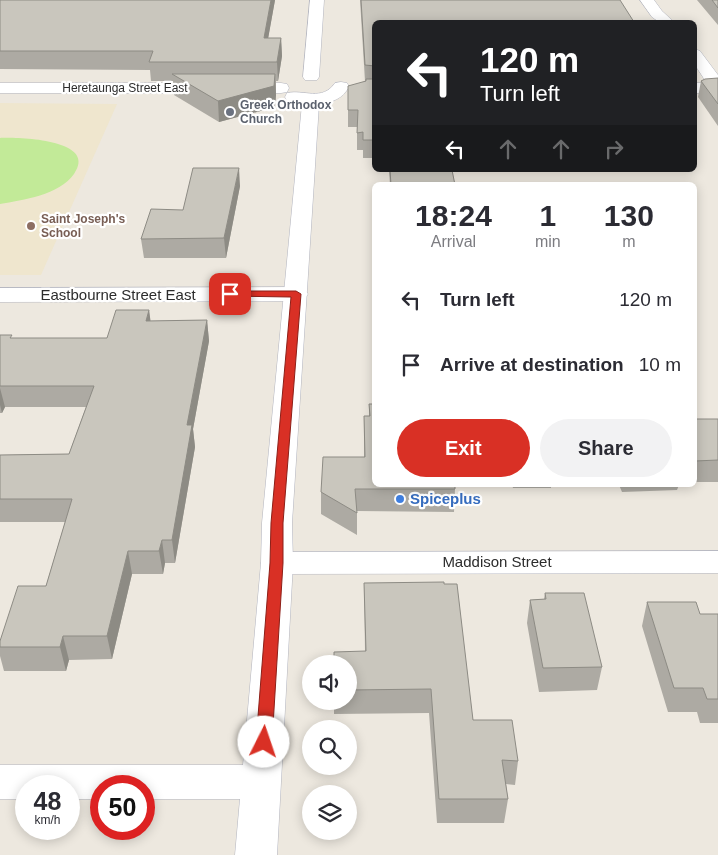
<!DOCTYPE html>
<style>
:root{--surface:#fff;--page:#f2f2f3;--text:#2b2b33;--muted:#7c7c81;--accent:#d93025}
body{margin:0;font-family:Arial,sans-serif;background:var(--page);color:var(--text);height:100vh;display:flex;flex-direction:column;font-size:19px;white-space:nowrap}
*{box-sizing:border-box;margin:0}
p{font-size:16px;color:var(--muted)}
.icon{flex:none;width:28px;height:28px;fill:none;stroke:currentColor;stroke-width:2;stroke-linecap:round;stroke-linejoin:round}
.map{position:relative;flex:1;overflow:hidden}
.details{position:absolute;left:372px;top:182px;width:325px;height:305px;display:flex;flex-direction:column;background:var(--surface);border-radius:8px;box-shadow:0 2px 12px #0003}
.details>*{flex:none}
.banner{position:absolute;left:372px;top:20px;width:325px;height:152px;border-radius:8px;box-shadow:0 2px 12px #0003;background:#202124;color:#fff;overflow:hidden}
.buttons{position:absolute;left:302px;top:655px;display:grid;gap:10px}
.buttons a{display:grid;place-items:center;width:55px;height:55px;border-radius:50%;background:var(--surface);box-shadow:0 2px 12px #0003;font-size:25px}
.speed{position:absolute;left:15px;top:775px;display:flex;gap:10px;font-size:25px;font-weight:700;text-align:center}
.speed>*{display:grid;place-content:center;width:65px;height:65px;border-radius:50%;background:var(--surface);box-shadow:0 2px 12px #0003;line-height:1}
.speed small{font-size:12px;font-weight:400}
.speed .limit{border:8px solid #d22;background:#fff;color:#111}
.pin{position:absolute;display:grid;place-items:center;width:42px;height:42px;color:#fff;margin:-21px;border-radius:10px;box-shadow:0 2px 8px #0006}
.me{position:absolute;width:55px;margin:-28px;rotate:4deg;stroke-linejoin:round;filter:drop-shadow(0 0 4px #0008)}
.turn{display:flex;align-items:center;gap:18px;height:105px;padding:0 25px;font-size:22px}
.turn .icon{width:65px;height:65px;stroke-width:2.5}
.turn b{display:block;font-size:35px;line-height:42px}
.lanes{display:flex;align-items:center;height:48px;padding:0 25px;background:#0003;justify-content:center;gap:25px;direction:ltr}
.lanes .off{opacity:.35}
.eta{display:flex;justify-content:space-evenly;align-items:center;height:85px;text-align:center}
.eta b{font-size:30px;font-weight:800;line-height:35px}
.button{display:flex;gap:10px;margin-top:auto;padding:10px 25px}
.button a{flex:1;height:58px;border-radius:30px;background:var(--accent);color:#fff;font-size:20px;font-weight:800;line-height:58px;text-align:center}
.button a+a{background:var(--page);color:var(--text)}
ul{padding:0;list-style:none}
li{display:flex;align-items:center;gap:15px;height:65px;padding:0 25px}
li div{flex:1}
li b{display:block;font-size:19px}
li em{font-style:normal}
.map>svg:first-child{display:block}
</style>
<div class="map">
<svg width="718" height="855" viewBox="0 0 718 855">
<rect width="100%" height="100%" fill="#ede8df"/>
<path fill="#efe6ce" d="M0,103L117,104L41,275H0Z"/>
<path fill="#c2ea98" d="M0,138C17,137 99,139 74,174C59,195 23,200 0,204Z"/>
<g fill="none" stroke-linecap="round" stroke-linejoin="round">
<defs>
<path id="street" d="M640,0H654L662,11L674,22H659L652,17Z
M695,49L700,51L718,75V92L712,91L695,65Z
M296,287L304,289L308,294L304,299L296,301L0,302V288Z
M718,551V573L277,574L266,571L261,563L266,555L277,552Z
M0,765H261L275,770L280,782L275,794L261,799H144V786H101V799H69V786H26V799H0Z"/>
<path id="secondary" d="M310,0H324L319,77L317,80H305L303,77Z
M341,82L347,83L349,87C342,99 333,102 319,104L292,523L293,563L277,855H235L261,563L262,523L302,104L287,101L285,97L287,93C304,89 322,102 335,83Z
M0,83H281L287,84L289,88L287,92L281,93H0Z
M695,83H718V93H695Z"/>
</defs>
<use href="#street" stroke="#b2b4bf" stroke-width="1"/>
<use href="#secondary" stroke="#b2b4bf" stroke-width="1"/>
<use href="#street" fill="#fff" fill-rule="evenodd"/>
<use href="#secondary" fill="#fff" fill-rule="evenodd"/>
</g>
<path fill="#adaaa3" d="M0,0H275L268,38H281L282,56L278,81H276V95L275,107L219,122L174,95L173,81H151L150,70L0,69Z
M360,0H620L375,22V158H363V150H357V127H348V110L365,81Z
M697,0H718V25Z
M718,78V126L698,97L701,81Z
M389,170H452L455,185H390Z
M240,186L226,258H144L141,239L183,210Z
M149,310L150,321L207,320L209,341L193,429L195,447L175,563H165L163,574H132L112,659L69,660L66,671H4L0,656V641L46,586L65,522H0V455L69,454L86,407H5L2,413H0V335L12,338H107Z
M369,404L455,489L454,512L357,511V535L321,514V492L364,457V416H369Z
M695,419H718V482H695Z
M512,485H551V488H513Z
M619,485H679L677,490L622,492Z
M364,583L473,720L518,761L515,785L506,784L508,799L504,823H437L429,713L334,714V701H349V664L365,651Z
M545,593L602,667L597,690L539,692L527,623L530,600L544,599Z
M647,602L700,614H718V723H700L697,712H668L642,626Z"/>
<path fill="#8d8b84" d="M271,0H275L265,56L264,38Z
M281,38L282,56L278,81L277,62Z
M275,74L276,95L275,107L219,122L218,101Z
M239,168L240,186L226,258L224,238Z
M149,310L152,331L146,321Z
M207,320L209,341L193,429L195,447L175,563L172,540L187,425Z
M0,388L5,407L2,413L0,405Z
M162,540L165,563L163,574L159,551Z
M128,551L132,574L112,659L107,636Z
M63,636L69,660L66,671L60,647Z"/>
<path fill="#c9c6bd" stroke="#8d8b84" d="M0,0H271L264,38H281L277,62H149L153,51H0Z
M361,0H620L634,22H375V66L365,65Z
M712,0H718V8Z
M172,74H275L274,86L218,101Z
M718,78V104L701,81L705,79Z
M366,79H375V140H363V132L357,133L358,110H348V86L366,81Z
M193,168H239L224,238L141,239L151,209L183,210Z
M390,170H452L455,185H391Z
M116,310H149L146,321L207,320L187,425H192L172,540H162L159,551H128L107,636H63L60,647H0V641L18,586H46L72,499H0V455L69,454L94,386H0V335H12L10,338H107Z
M369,404H375V485H455V489H355L357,513L321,492L323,457H365L364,416H370Z
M695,419H718V460L695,461Z
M444,582V584H457L473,720H512L518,761L502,760L508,799H439L431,689L349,690V664H334V652L366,651L364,583Z
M545,593H584L602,667L543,668L530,600L546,599Z
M647,602H696L700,614H718V699H707L703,688H674Z"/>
<path fill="#d93025" stroke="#8d1f18" d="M230,291H296L301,294L283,523V563L272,742L269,747L264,749L258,747L256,742L270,563L271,523L291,297L226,296V292Z"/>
<circle fill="#6b7280" stroke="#fff" stroke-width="2" cx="230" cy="112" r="5"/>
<circle fill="#8d6e63" stroke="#fff" stroke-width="2" cx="31" cy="226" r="5"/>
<circle fill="#3f7fe0" stroke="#fff" stroke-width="2" cx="400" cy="499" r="5"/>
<g text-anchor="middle" stroke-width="4.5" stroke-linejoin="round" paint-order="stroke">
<g font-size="12" fill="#2c2c2c" stroke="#fff">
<text x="125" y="92">Heretaunga Street East</text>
</g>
<g font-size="12" font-weight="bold" fill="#5b616d" stroke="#fff" text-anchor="start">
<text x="240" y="109">Greek Orthodox<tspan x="240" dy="14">Church</tspan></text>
</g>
<g font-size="12" font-weight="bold" fill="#785e54" stroke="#fff" text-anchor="start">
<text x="41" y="223">Saint Joseph's<tspan x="41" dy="14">School</tspan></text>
</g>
<g font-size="15" fill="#2c2c2c" stroke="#fff">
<text x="118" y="300">Eastbourne Street East</text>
<text x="497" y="567">Maddison Street</text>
</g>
<g font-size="15" font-weight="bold" fill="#366cbe" stroke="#fff" text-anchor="start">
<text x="410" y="504">Spiceplus</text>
</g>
</g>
</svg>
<div class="buttons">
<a><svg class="icon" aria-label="sound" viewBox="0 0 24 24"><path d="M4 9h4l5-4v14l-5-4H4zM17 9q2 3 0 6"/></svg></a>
<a><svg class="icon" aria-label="search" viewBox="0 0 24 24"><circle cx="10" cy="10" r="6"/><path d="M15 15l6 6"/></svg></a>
<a><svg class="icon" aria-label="layers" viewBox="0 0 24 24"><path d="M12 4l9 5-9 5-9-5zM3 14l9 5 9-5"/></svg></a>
</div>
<div class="speed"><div>48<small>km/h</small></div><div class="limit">50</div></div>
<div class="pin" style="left:230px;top:294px;background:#d93025"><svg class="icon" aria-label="arrive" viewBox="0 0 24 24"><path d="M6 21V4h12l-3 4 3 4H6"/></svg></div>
<svg class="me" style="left:264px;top:742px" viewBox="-20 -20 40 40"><circle r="19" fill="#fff"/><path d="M0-13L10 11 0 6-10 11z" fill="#d93025"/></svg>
<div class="banner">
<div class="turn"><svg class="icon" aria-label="left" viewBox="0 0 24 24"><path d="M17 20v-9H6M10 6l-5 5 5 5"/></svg><div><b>120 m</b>Turn left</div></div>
<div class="lanes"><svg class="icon" aria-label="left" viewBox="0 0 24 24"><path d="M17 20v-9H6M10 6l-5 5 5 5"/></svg><svg class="icon off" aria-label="ahead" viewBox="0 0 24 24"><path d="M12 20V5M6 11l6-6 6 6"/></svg><svg class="icon off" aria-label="ahead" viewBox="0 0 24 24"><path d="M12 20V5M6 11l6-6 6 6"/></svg><svg class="icon off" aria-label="right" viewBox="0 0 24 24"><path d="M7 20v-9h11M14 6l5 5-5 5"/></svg></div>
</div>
<section class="details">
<div class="eta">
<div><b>18:24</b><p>Arrival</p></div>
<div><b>1</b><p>min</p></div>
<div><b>130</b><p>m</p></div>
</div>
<ul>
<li><svg class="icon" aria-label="left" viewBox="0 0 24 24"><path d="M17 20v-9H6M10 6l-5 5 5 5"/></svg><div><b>Turn left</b></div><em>120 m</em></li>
<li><svg class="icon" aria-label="arrive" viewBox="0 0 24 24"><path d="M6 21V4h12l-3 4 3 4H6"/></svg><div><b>Arrive at destination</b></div><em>10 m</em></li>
</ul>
<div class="button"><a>Exit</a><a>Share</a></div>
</section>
</div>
